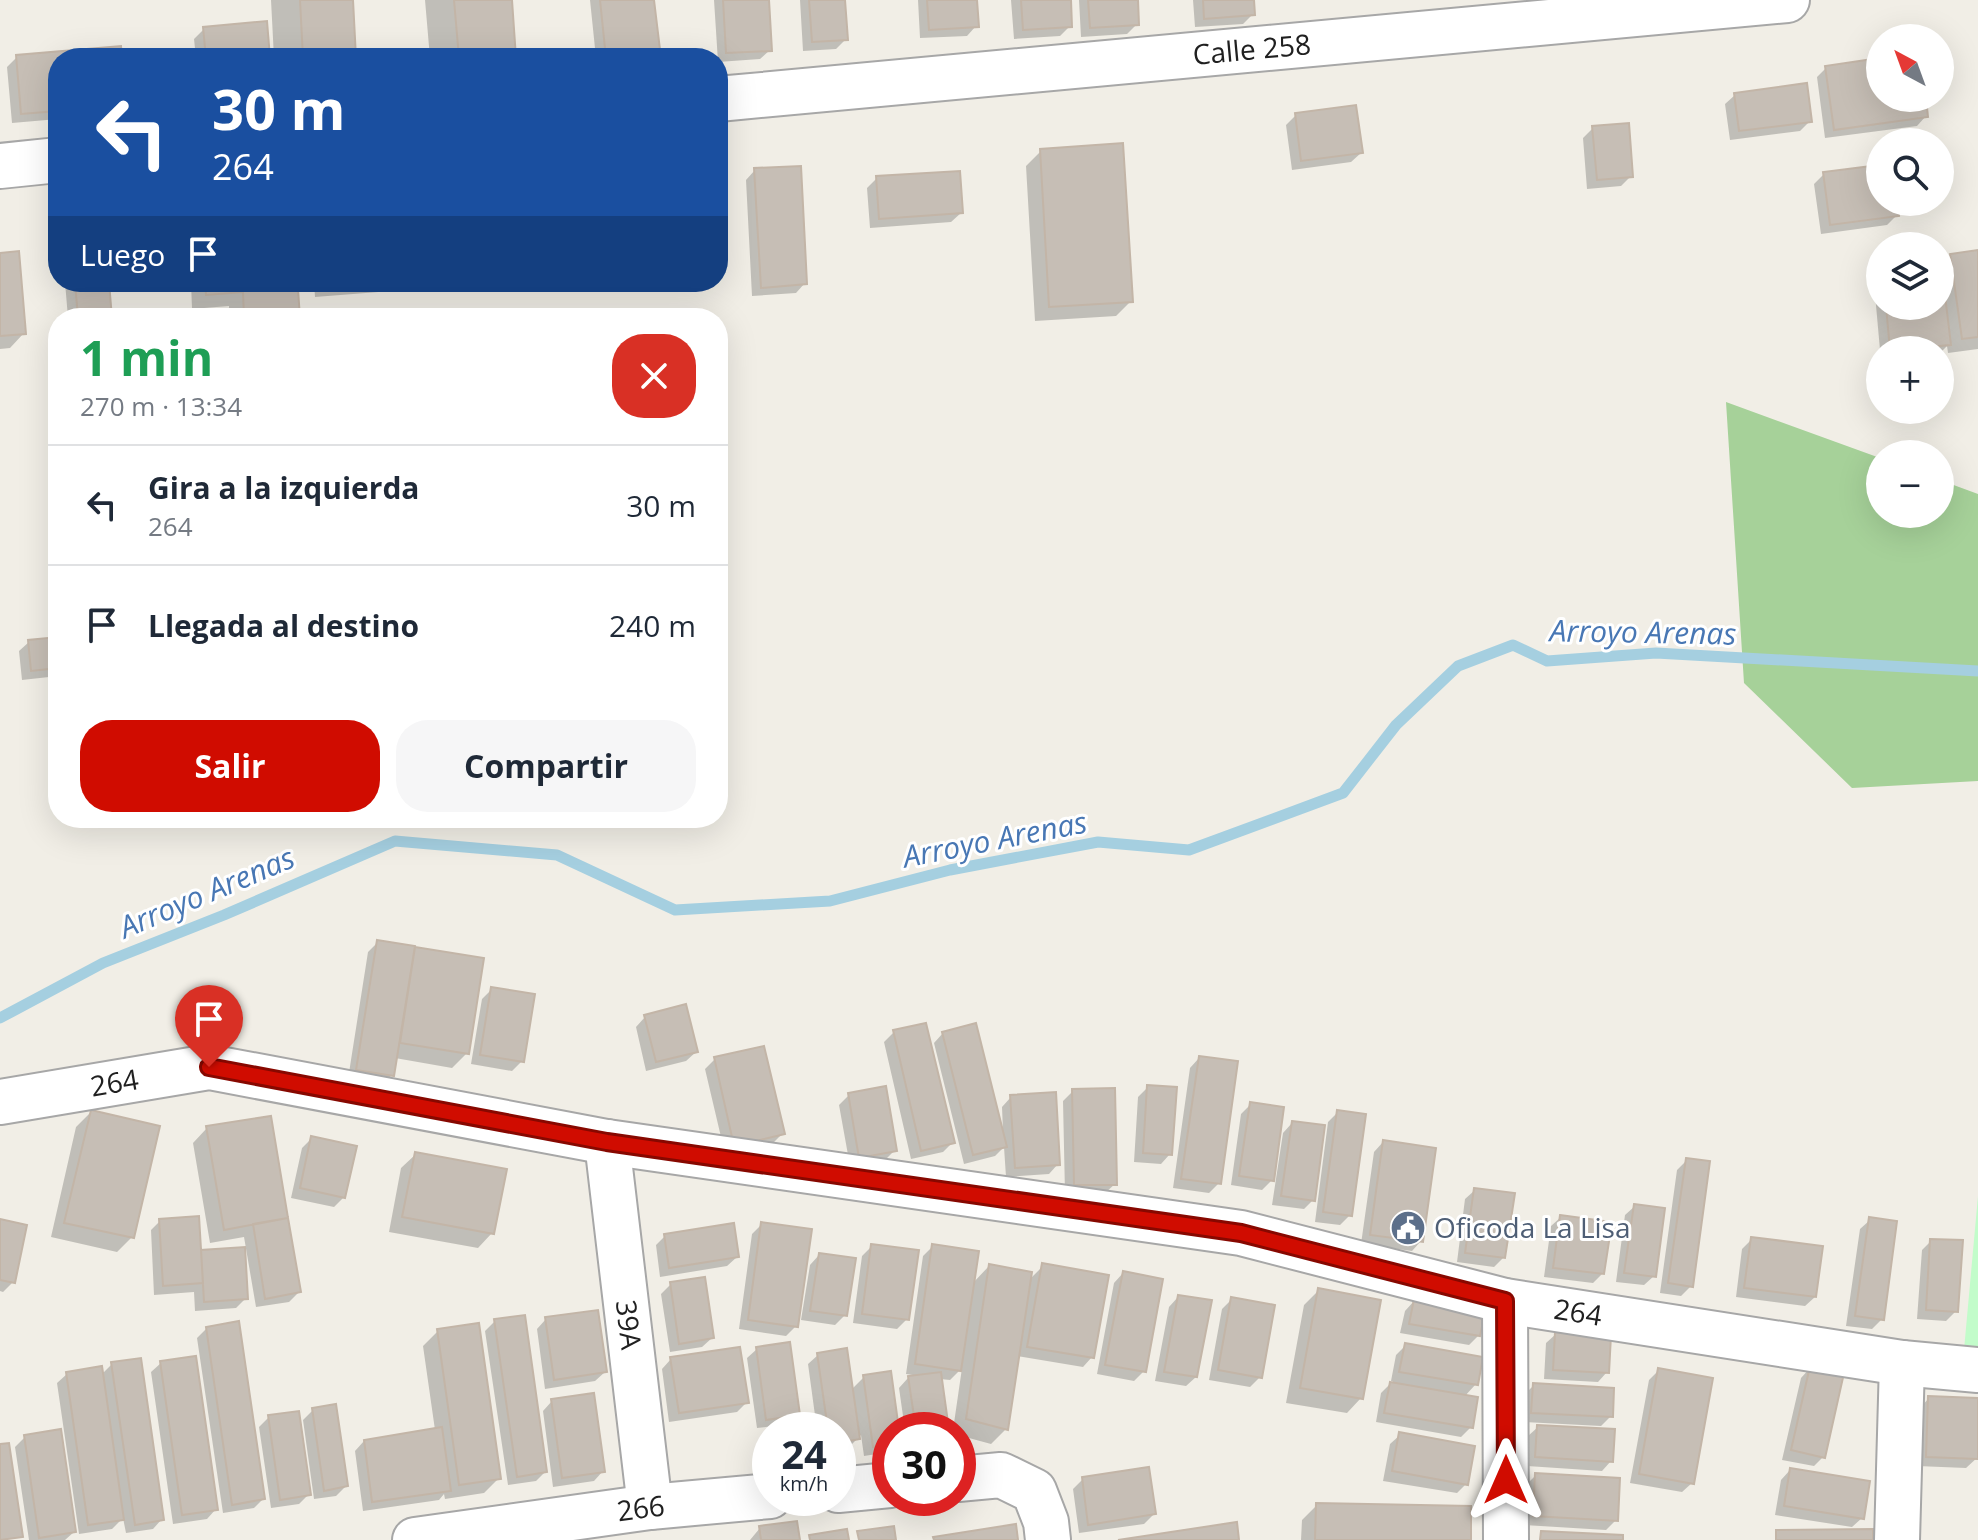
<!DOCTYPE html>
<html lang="es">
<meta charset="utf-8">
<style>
:root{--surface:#fff;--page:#f6f6f7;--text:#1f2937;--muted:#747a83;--line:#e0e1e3;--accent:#d00c00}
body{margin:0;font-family:"Open Sans",sans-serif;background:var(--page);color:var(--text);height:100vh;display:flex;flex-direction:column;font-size:30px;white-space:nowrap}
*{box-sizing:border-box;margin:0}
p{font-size:26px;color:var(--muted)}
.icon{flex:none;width:44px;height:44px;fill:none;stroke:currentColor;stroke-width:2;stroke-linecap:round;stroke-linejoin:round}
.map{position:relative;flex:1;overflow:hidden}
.sheet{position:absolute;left:48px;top:308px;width:680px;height:520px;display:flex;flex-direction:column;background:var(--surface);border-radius:32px;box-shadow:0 8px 32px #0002}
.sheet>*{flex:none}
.top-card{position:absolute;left:48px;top:48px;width:680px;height:244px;border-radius:32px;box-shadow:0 8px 32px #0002;background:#1a4fa0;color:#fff;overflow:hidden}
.needle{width:52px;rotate:319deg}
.tools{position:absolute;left:1866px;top:24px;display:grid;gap:16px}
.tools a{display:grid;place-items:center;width:88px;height:88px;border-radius:50%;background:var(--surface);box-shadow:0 8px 32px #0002;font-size:40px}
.speed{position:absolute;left:752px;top:1412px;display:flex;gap:16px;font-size:40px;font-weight:700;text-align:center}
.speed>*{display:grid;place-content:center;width:104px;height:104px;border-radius:50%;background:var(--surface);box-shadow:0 8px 32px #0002;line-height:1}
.speed small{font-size:20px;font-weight:400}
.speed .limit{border:12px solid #d22;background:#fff;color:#111}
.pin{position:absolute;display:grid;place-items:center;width:68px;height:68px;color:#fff;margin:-82px -34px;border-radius:50% 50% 50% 0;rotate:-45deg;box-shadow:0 0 8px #0007}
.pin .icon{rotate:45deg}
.me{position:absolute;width:88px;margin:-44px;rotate:0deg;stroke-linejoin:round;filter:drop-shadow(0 0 6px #0008)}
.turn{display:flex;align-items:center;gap:28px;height:168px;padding:0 32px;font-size:36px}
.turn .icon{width:104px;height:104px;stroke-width:2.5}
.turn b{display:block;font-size:56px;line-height:68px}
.then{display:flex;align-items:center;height:76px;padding:0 32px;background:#0003;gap:16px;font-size:30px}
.round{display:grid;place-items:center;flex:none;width:84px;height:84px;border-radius:32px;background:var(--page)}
.overview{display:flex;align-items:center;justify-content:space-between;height:136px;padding:0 32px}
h1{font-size:48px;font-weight:700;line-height:60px;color:#1e9e55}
.button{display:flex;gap:16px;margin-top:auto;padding:16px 32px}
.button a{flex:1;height:92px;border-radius:32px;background:var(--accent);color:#fff;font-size:32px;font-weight:700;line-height:92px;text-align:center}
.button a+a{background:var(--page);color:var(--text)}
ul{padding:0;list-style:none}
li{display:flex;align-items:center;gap:24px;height:120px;padding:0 32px;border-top:2px solid var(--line)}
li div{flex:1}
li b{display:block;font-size:30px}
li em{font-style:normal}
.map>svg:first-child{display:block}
</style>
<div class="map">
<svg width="1978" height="1540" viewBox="0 0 1978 1540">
<rect width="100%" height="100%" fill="#f1eee6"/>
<path fill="#a6d199" d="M1726,402L1880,458V514H1940V480L1978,494V781L1852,788L1744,683Z"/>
<path fill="#c2fcca" d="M1978,1196V1352L1964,1350Z"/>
<path fill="#0003" d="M271,0H351L354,58H274Z
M425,0H510L514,58H430Z
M590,0H652L658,58H596Z
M714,0H767L770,50L760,59L718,62Z
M800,0H843L846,39L836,49L803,51Z
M918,0H975L976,26L967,36L920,38Z
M1011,0H1069L1070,26L1060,36L1014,39Z
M1079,0H1136L1137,24L1127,34L1081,37Z
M1193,0H1252L1253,14L1243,24L1195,27Z
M204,29L268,58H196L194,39Z
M17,57L120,58H58V119L12,123L7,67Z
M1880,60V98H1924L1926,116L1917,126L1825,138L1817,77L1826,68Z
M1735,95L1810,121L1800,131L1730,140L1725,104Z
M1296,115L1361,153L1351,162L1292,170L1286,125Z
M1593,128L1631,176L1621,186L1587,189L1583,138Z
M1041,151L1131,301L1116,316L1035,321L1026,166Z
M1880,167V202H1895L1897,215L1887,225L1821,234L1814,184L1824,174Z
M755,170L805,283L796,293L752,296L746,180Z
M877,178L961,213L951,222L870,228L867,188Z
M1978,252V349L1948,353L1947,346L1940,353V350H1880L1873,272L1880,264V306H1940V257L1941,266L1951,256Z
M0,255L24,333L10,348L0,349Z
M65,282H107L110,318H68Z
M191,282H299L300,288L297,291L298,318H229V306L192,309Z
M314,282H505L315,297Z
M58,639V676L22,680L19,651L29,642Z
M378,942L482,959L467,1053L452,1068L395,1058L392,1075L382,1084L348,1079L368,952Z
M491,990L522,1061L512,1071L471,1064L482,999Z
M645,1017L696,1052L686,1061L646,1071L636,1027Z
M894,1032L953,1142L943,1152L911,1159L884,1042Z
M943,1033L1003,1132L1002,1107L1011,1097L1058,1164L1049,1174L1006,1177L1004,1147L995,1156L964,1164L934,1043Z
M1199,1058L1219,1183L1209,1193L1173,1188L1190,1068Z
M715,1059L783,1133L773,1143L725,1154L705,1069Z
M1148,1087L1170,1154L1161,1164L1134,1162L1138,1097Z
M1073,1091L1115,1184L1105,1193L1065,1194L1063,1101Z
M849,1095L895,1150L885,1160L850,1166L839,1105Z
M1251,1104L1272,1180L1262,1190L1231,1185L1241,1114Z
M91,1112L132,1237L117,1252L51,1237L76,1127Z
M1338,1112L1350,1215L1340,1225L1315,1222L1328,1122Z
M1292,1123L1313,1200L1304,1209L1272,1205L1283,1133Z
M207,1128L299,1292L289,1302L256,1307L244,1237L210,1243L193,1143Z
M312,1138L344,1197L334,1207L291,1198L302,1148Z
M1383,1142L1421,1241L1412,1251L1361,1244L1374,1152Z
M416,1154L492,1233L478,1248L389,1232L401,1168Z
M1687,1160L1691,1286L1681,1296L1660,1293L1677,1170Z
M1475,1190L1504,1257L1494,1267L1457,1262L1465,1199Z
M1635,1206L1654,1276L1644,1285L1616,1282L1625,1215Z
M1561,1217L1603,1273L1593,1283L1544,1277L1551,1226Z
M1870,1220L1882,1319L1872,1329L1846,1326L1860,1229Z
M0,1221L13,1282L3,1292L0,1291Z
M160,1221L199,1253L246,1298L236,1308L195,1311L194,1292L154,1295L151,1230Z
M762,1224L796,1326L786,1336L739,1329L752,1234Z
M665,1236L737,1257L727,1266L660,1277L656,1245Z
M1752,1239L1815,1297L1805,1306L1736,1297L1742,1249Z
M1931,1241L1956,1311L1946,1321L1917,1319L1922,1250Z
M872,1246L907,1319L897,1329L853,1323L862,1256Z
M933,1246L972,1284L989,1266L1029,1280L1043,1266L1092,1357L1083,1367L1017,1356L1006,1429L991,1444L958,1435V1430H953L962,1368L950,1380L940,1379L947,1430H905L899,1388L908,1378L919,1376L906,1374L923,1256Z
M819,1255L845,1315L835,1325L801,1320L810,1265Z
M1123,1273L1144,1371L1134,1381L1097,1374L1114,1283Z
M671,1284L712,1338L702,1347L670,1352L661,1294Z
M1319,1290L1361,1398L1347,1413L1286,1403L1304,1305Z
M1178,1297L1196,1377L1186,1386L1155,1381L1169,1307Z
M1232,1299L1260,1377L1250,1387L1209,1380L1222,1309Z
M1414,1301L1478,1336L1469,1345L1400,1333L1405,1311Z
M546,1319L605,1372L595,1381L545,1389L537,1329Z
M495,1321L545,1472L536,1481L508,1485L485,1331Z
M207,1328L263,1499L254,1508L223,1513L197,1338Z
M438,1331L499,1478L484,1493L445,1499L444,1494L439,1500L363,1511L355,1451L364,1441L435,1430L423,1346Z
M1556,1334L1607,1372L1598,1382L1544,1379L1546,1343Z
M1406,1345L1476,1384L1464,1397L1471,1427L1461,1437L1376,1422L1381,1393L1393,1381H1391L1396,1355Z
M757,1349L798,1414L789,1424L757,1428L747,1358Z
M818,1355L851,1390L864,1377L897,1430H890L889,1452L864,1456L861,1435L848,1448L838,1450V1430H817L808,1364Z
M671,1359L747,1402L737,1412L669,1422L662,1369Z
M161,1363L216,1509L207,1519L173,1524L151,1372Z
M112,1364L162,1519L153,1529L126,1533L123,1518L112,1529L79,1534L57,1383L67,1374L101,1375Z
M1810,1368L1823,1457L1814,1466L1782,1460L1801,1378Z
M1659,1370L1692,1483L1682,1492L1630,1483L1649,1380Z
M1534,1385L1611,1416L1601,1426L1522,1422L1524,1395Z
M1929,1398L1978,1400V1457L1966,1468L1917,1466L1920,1408Z
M552,1401L603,1471L594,1481L553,1487L543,1411Z
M313,1410L346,1486L336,1496L314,1499L303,1420Z
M269,1417L309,1494L299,1504L271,1508L259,1427Z
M1538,1427L1611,1461L1602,1471L1527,1466L1528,1436Z
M1400,1435L1466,1484L1457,1493L1383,1481L1390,1444Z
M25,1437L74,1532L65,1540H29L15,1447Z
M1790,1470L1862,1518L1852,1527L1775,1515L1781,1480Z
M1536,1475L1616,1520L1606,1530L1524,1525L1526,1485Z
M1083,1479L1154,1514L1144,1524L1079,1533L1073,1489Z
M1317,1505L1469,1540H1301L1302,1520Z
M760,1528L798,1540H750Z"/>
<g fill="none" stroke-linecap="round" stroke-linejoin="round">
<path stroke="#a5cfe0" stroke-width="11" d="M0,1018L103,963L224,915L395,841L557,855L675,910L830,901L950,870L1098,842L1189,850L1343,793L1396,725L1458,666L1513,645L1547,661L1656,653L1978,671"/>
</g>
<path fill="#c6beb5" stroke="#c3b5a7" stroke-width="2" d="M300,0H353L356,58H303Z
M454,0H512L516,58H459Z
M600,0H654L661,58H606Z
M723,0H769L772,51L726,53Z
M809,0H845L848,40L812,42Z
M927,0H977L979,27L929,30Z
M1021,0H1071L1072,27L1023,30Z
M1088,0H1138L1139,25L1090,28Z
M1203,0H1254L1255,15L1204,19Z
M267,21L270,58H206L203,27Z
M121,46L122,58H58V111L21,114L16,55Z
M1880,58V98H1926L1928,117L1834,130L1825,66Z
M1807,83L1812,122L1739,131L1734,93Z
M1356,105L1363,153L1301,161L1295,113Z
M1629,123L1633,177L1597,180L1592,126Z
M1123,143L1133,302L1049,307L1040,149Z
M1880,165V202H1897L1899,216L1830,225L1823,172Z
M801,166L807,284L761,288L754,168Z
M960,171L963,213L879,219L876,176Z
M1978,250V337L1962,339L1950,254Z
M19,251L26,334L0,336V253Z
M1940,254L1951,345L1890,350L1886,306H1940Z
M75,282H109L112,318H78Z
M205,282H301L302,289H298L300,318H244L243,292L206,295Z
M58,637V668L31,671L28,640Z
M377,940L415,946L394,1076L356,1070Z
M415,947L484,958L469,1054L400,1043Z
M491,987L535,994L524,1062L480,1055Z
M686,1004L698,1052L656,1062L644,1015Z
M926,1023L955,1143L921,1151L893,1030Z
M976,1023L1007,1147L973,1155L942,1032Z
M764,1046L785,1134L734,1146L714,1057Z
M1199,1056L1238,1061L1221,1184L1181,1179Z
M1147,1085L1177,1087L1172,1155L1143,1153Z
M886,1086L897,1151L859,1158L848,1093Z
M1115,1088L1117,1185H1074L1072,1089Z
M1056,1092L1060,1165L1015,1168L1010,1095Z
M1250,1102L1284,1107L1274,1181L1239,1176Z
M91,1110L160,1126L134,1238L64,1223Z
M1337,1110L1366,1114L1352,1216L1323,1212Z
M271,1116L288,1218L224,1230L206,1126Z
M1292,1121L1325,1125L1315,1201L1281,1196Z
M311,1136L357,1146L345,1198L300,1188Z
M1383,1140L1436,1148L1423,1242L1370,1235Z
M415,1152L507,1169L494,1234L402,1217Z
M1686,1158L1710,1161L1693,1287L1668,1283Z
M1474,1188L1515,1193L1505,1258L1465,1253Z
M1634,1204L1665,1208L1656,1277L1624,1273Z
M1560,1215L1612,1222L1604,1274L1553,1268Z
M199,1216L203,1283L163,1286L159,1219Z
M1869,1217L1897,1221L1884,1320L1855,1316Z
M288,1218L301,1292L265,1299L253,1224Z
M0,1219L27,1225L15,1283L0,1280Z
M761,1222L812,1229L798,1327L748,1320Z
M734,1223L739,1257L669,1268L664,1234Z
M1751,1237L1823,1246L1816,1297L1744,1288Z
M1930,1239L1963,1240L1958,1312L1926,1310Z
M871,1244L919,1250L909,1320L862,1314Z
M932,1244L979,1251L961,1371L915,1364Z
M245,1247L248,1299L204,1302L201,1250Z
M819,1253L856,1258L847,1316L810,1311Z
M1042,1263L1109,1275L1094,1358L1027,1347Z
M989,1264L1032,1272L1008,1430L966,1419Z
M1123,1271L1163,1279L1146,1372L1105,1365Z
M705,1277L714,1338L679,1344L670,1282Z
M1318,1288L1381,1300L1363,1399L1300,1388Z
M1178,1295L1212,1300L1197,1377L1164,1372Z
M1231,1297L1275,1305L1262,1378L1218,1370Z
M1414,1299L1485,1312L1480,1336L1409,1324Z
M598,1310L607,1372L554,1380L545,1317Z
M525,1315L547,1472L517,1477L494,1319Z
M239,1321L265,1499L232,1505L206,1327Z
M479,1323L501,1479L459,1485L437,1329Z
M1555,1332L1611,1335L1609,1373L1553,1370Z
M790,1342L800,1415L766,1420L756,1347Z
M1405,1343L1483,1357L1478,1385L1399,1372Z
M740,1347L749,1403L679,1413L670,1357Z
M847,1348L860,1439L838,1443V1430H828L817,1353Z
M196,1356L218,1510L182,1515L160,1361Z
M141,1358L164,1520L135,1525L111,1362Z
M102,1366L124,1520L88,1525L66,1372Z
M1810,1366L1844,1373L1825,1458L1791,1450Z
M1658,1368L1713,1378L1694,1484L1639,1474Z
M891,1371L899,1430H890V1444L873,1447L863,1375Z
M941,1372L949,1430H916L908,1376Z
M1390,1382L1478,1397L1473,1428L1384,1413Z
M1533,1383L1614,1388L1613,1417L1531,1413Z
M594,1393L605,1472L562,1478L551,1399Z
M1928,1396L1978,1398V1459L1926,1457Z
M336,1404L348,1486L324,1491L312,1408Z
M299,1411L311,1495L280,1500L268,1415Z
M1537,1425L1615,1429L1613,1462L1535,1457Z
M442,1427L451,1491L372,1502L364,1440Z
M61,1429L76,1532L39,1538L24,1435Z
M1399,1432L1475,1446L1468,1485L1392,1471Z
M9,1443L23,1537L0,1540V1444Z
M1149,1467L1156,1514L1088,1525L1082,1477Z
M1790,1468L1870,1481L1864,1519L1784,1506Z
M1535,1473L1620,1478L1618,1521L1533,1516Z
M1316,1503L1471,1506V1540H1315Z
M797,1521L800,1540H761L759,1526Z
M1237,1522L1239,1540H1118Z
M1016,1524L1018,1540H934L933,1537Z
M894,1526L896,1540H859L857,1531Z
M847,1529L849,1540H810L809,1535Z
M1873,1529V1540H1776V1530Z
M1541,1531L1623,1535V1540H1540Z"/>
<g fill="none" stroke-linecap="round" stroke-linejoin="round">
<defs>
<g id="street">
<path id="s1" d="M718,99L1787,0"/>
<path d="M0,166L58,160"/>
<path id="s2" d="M0,1102L209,1067L607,1142L1241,1233L1505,1301L1902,1363L1978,1370"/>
<path id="s3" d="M607,1142L650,1507"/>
<path d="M1505,1301L1506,1540"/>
<path d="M958,1479L1001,1475L1034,1491L1046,1522L1048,1540"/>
<path d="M838,1490L890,1485"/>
<path id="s4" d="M415,1540L650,1507L770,1496"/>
<path d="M1897,1540L1902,1363"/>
</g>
</defs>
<use href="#street" stroke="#a7a7a7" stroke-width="48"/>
<use href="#street" stroke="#fff" stroke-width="44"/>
</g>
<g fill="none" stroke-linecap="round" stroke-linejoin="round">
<defs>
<path id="route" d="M209,1067L607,1142L1241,1233L1505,1301L1506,1480"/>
</defs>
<use href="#route" stroke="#870800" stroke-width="20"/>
<use href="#route" stroke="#d00c00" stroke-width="14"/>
</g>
<defs>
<symbol id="civic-disc" viewBox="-11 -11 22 22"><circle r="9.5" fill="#5c6f8a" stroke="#fff"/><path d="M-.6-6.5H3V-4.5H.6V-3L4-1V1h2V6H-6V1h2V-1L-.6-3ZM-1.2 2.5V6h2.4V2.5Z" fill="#fff"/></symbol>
</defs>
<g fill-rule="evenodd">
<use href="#civic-disc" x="1388" y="1208" width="40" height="40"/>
</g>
<g text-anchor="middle" stroke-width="6" stroke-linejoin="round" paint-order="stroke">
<g font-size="28" fill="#202020" stroke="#fff">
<text dy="10" stroke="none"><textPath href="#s1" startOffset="536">Calle 258</textPath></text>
<text dy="10" stroke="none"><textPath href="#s2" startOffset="116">264</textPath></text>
<text dy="10" stroke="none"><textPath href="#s2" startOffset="1604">264</textPath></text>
<text dy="10" stroke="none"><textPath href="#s3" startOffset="184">39A</textPath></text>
<text dy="10" stroke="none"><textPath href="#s4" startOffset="228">266</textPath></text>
</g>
<g font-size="28" fill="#4e5e75" stroke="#fff" text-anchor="start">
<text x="1434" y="1238">Oficoda La Lisa</text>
</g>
<g font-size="30" font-style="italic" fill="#4877b4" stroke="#fff">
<text transform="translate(1643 633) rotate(1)" y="10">Arroyo Arenas</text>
<text transform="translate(995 840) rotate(-11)" y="10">Arroyo Arenas</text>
<text transform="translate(207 893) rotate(-23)" y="10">Arroyo Arenas</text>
</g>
</g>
</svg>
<div class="tools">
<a><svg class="needle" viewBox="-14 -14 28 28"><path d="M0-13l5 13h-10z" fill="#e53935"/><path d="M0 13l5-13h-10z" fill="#747a83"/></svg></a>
<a><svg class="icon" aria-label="search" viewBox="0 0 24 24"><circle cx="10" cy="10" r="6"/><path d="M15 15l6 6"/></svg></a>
<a><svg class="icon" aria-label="layers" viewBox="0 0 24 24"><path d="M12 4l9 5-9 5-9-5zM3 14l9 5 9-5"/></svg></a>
<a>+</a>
<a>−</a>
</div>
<div class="speed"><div>24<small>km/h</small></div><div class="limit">30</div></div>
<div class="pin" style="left:209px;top:1067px;background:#d93025"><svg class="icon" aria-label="arrive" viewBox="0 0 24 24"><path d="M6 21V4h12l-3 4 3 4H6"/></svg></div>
<svg class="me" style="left:1506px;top:1480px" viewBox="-20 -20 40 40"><path d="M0-17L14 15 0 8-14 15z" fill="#d00c00" stroke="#fff" stroke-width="4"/></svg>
<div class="top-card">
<div class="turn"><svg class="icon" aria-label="left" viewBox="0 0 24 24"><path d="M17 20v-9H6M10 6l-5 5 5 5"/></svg><div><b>30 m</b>264</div></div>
<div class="then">Luego<svg class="icon" aria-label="arrive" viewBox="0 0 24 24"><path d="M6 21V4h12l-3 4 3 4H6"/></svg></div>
</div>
<section class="sheet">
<div class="overview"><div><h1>1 min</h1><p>270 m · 13:34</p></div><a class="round" style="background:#d93025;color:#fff"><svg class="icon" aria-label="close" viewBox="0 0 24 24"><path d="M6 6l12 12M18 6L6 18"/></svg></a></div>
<ul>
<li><svg class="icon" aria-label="left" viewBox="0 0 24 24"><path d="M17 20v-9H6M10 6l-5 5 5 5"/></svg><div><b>Gira a la izquierda</b><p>264</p></div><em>30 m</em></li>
<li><svg class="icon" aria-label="arrive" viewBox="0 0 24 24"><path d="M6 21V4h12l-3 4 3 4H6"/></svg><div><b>Llegada al destino</b></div><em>240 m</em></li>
</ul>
<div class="button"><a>Salir</a><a>Compartir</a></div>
</section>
</div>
